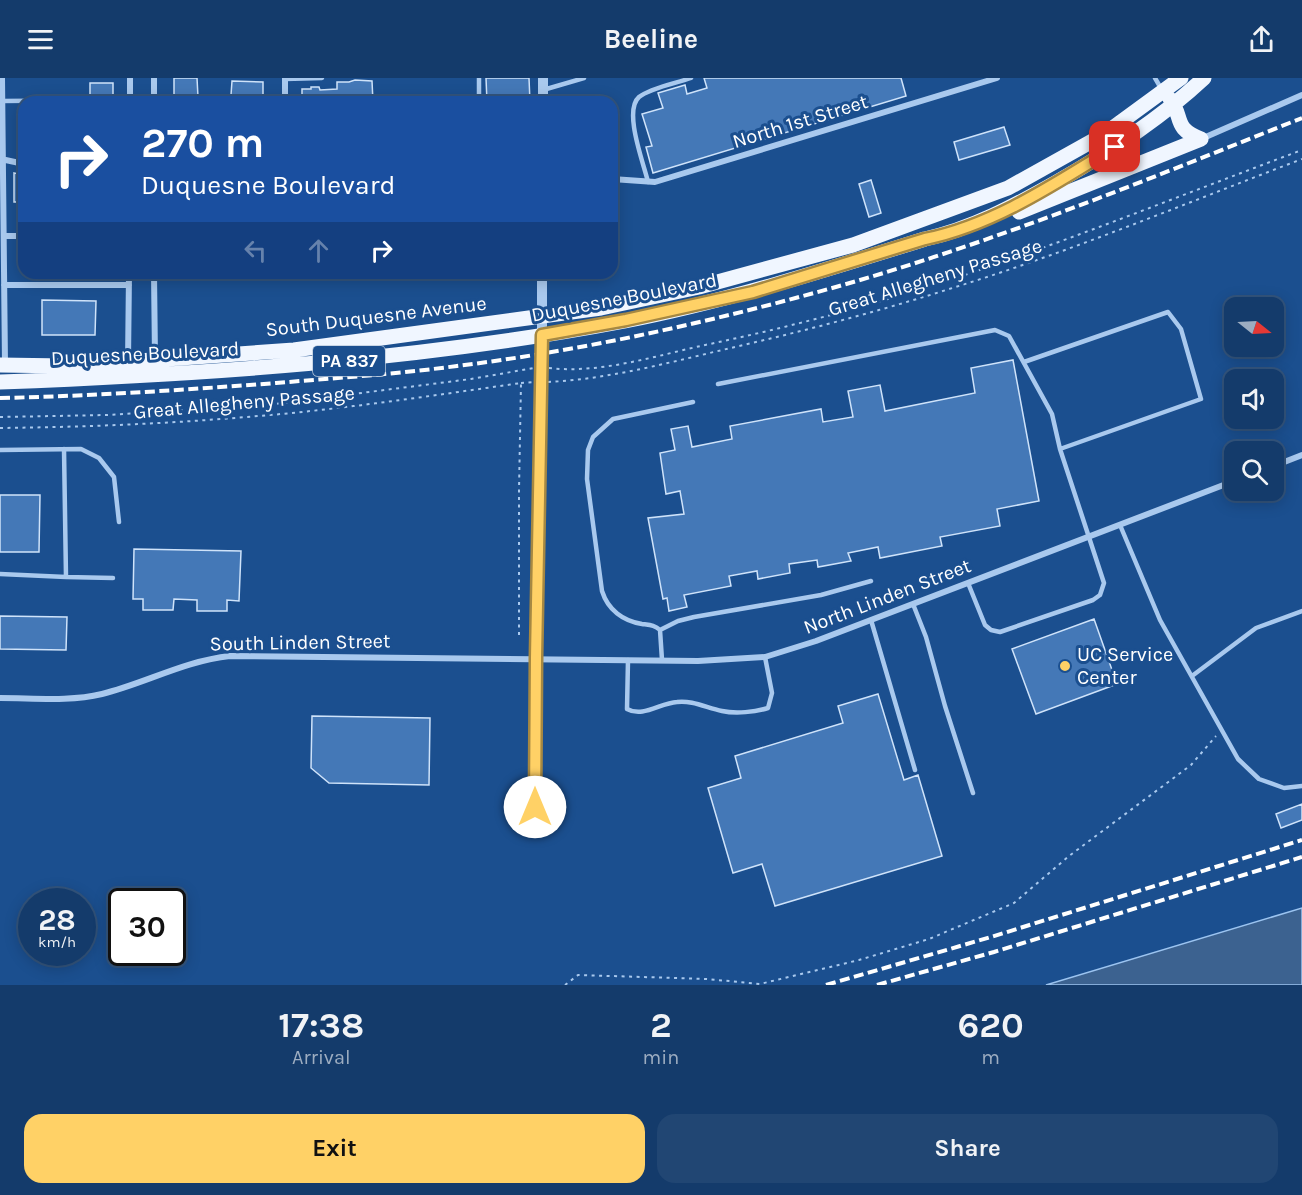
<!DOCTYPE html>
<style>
:root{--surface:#143b6b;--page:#214673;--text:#f1f3f6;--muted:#9dadc1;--line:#33557e;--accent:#ffd166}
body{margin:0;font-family:Karla,sans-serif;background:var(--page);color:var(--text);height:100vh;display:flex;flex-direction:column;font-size:22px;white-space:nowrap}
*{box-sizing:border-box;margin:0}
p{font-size:20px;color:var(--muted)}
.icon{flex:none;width:33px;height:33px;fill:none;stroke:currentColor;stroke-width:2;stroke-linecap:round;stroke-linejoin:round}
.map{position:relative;height:907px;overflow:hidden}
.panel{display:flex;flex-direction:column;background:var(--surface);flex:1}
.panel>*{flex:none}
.top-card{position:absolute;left:18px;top:18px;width:600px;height:183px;border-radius:18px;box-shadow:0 3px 15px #0003,0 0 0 2px var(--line);background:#1a4fa0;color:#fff;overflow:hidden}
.needle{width:39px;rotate:108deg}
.fabs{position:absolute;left:1224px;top:219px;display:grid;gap:12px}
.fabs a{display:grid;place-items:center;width:60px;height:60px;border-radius:12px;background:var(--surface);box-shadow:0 3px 15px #0003,0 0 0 2px var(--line);font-size:30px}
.speed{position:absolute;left:18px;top:810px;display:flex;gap:12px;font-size:30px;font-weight:700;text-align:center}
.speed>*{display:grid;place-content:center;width:78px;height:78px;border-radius:50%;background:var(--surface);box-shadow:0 3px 15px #0003,0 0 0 2px var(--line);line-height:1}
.speed small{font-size:15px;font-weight:400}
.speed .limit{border:3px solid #111;border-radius:9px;background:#fff;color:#111}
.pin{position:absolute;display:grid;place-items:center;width:51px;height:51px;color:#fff;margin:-26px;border-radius:12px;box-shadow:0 3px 9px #0006}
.me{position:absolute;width:66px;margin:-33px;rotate:0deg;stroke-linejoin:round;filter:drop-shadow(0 0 4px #0008)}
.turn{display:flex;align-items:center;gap:21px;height:126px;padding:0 24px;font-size:27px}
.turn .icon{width:78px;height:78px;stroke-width:2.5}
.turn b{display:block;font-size:42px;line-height:51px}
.lanes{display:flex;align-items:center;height:57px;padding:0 24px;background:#0003;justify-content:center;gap:30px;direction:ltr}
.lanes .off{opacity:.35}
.eta{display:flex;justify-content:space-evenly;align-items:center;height:102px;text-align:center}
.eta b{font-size:36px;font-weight:700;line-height:42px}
.button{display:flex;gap:12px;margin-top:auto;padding:12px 24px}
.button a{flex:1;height:69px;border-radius:18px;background:var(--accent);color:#111;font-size:24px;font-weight:700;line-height:69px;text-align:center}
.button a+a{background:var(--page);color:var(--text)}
header{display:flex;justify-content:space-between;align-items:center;height:78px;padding:0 24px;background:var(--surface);font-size:27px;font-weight:700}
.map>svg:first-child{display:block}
</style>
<header><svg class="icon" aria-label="menu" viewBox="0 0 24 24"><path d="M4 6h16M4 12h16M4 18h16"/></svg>Beeline<svg class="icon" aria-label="share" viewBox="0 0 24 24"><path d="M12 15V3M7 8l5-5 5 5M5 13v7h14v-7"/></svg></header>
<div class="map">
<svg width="1302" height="907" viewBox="0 0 1302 907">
<rect width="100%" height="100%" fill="#1b4f8f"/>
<path fill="#3c6290" stroke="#9cc4f0" stroke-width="1.5" d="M1302,830V907H1046Z"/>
<path fill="#4478b7" stroke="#cfe3fa" stroke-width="1.5" d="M174,0H197L198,19H174Z
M486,0H529L530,24H487Z
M704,0H901L906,18L653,95L646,69L652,68L642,36L663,30L658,15L685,7L687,16L707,10Z
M355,2L372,3L373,24H302V11H311V9H319L320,12L337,11V4H349Z
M232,3L263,4V18L231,17Z
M90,5H113V18H90Z
M1004,49L1010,67L959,82L954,64Z
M14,95L24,97V124H14Z
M871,102L881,135L869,139L859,106Z
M42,222L96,223L95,257H42Z
M1013,282L1039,423L997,431L1000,448L940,459L942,468L880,480L878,469L848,475L851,483L818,489L817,482L789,486L790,495L758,501L757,493L729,498L731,508L684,517L687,529L669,533L667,520L663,521L648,440L684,436L680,413L666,416L660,375L675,372L671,351L688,348L692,369L732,361L730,348L821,331L823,344L853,339L848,313L880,307L885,333L975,315L971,290Z
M0,417H40L39,474H0Z
M134,471L241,473L239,523L227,522V533H197V522L174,521L173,532H143V521H133Z
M0,538L67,539L66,572L0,571Z
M1094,541L1117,606L1036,636L1012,571Z
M878,616L904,702L918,697L942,778L775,828L762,786L733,795L708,710L741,700L735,678L843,645L838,628Z
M312,638L430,640L429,707L329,705L311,690Z
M1302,726V742L1281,750L1276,736Z"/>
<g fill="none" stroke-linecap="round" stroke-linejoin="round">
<path stroke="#a9c9ee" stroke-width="2" stroke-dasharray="3 4.5" stroke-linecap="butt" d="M549,290C600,296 655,278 705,267C795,248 884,224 971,195C1083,157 1192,113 1302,72
M548,304C612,301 674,283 735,269C812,251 887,231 962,207C1077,171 1189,124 1302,81
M521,305L534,304
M0,339L107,337L259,328L471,301L534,290
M0,350C82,349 164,346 246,339C338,332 430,318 521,305L519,412V560
M565,907L578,897L707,901L760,906L859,882L929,861L1014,825L1069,778L1191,687L1216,658"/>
<path stroke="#a9c9ee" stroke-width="4.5" d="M479,0V24
M1155,0L1162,12
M285,1L322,0
M543,12L584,0
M1,23L130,22
M154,23L207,24
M648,104C644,86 623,33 639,19C650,10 677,5 691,0
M1024,284L1168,234L1181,251L1201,321L1060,371
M718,306L995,252L1009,258L1052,336L1060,371L1104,505L1100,517L1093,522L1000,554L991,552L985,547L968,505
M64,371L66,499L113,500
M0,372L81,371L99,380L114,399L119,444
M1120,447L1160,542L1238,681L1259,701L1284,710L1302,708
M0,496L66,499
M913,526L926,559L945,628L973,715
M871,542L915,692
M660,552L678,543L694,539L821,517L871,503
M628,582L627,631C643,640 660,625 677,624C692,622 707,630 722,633C736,636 755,634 768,630L772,615L765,579
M662,582L660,552C655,547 650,547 642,546C623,543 608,532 602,513L587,401L588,372L593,359L613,341L693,324
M1192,598L1256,550L1302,533"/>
<path stroke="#a9c9ee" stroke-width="6" d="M2,0L5,287
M130,24V0
M154,24V0
M285,24V0
M1201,61L1302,17
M1,81L24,86
M612,101L655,104L997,0
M4,158H24
M154,195L155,281
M4,207H129
M128,284L129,195
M1274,388L1302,377
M0,620C34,620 69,624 102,616C146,605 184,583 230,578L698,583L765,579L816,563L1234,403
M535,729V580L542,259"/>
<path stroke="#a9c9ee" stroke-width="10" d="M543,24V0
M542,195V257"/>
<path stroke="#f0f6ff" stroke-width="15" d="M1170,21C1184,39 1172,50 1201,61
M1019,134L1201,61
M0,287L66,288L294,272L601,230L699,209L853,167L1008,110L1103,57L1181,0
M0,304C209,296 419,282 625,243C727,223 826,192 925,161C971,151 1014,128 1055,105C1108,75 1159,42 1204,0"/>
<path stroke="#fff" stroke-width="4" stroke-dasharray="10 4.5" stroke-linecap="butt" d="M0,320C92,318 184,312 276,305C336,300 397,296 457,288C578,273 697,247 814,215C981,170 1141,104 1302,40
M826,907L991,859L1302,762
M877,907L994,874L1302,779"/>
</g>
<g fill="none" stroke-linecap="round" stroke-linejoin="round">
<defs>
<path id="route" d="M535,729L536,580L542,257L626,242L753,214L925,161C994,147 1056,105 1115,69"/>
</defs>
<use href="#route" stroke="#a68842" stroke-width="15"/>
<use href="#route" stroke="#ffd166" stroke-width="10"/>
</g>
<circle fill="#ffd166" stroke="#1b4f8f" stroke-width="2" cx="1065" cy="588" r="6"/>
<g text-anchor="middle" stroke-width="6" stroke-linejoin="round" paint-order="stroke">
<rect fill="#1b4f8f" stroke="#bbcadd" stroke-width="1.5" x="313" y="268" width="72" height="30" rx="4.5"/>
<g font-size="18" font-weight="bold" fill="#fff">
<text x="349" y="289">PA 837</text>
</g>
<g font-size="20" fill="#fff" stroke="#1b4f8f">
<text transform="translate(800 43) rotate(-17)" y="7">North 1st Street</text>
<text transform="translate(935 199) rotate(-17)" y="7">Great Allegheny Passage</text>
<text transform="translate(624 219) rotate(-11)" y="7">Duquesne Boulevard</text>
<text transform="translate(376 238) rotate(-7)" y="7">South Duquesne Avenue</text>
<text transform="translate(145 275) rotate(-3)" y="7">Duquesne Boulevard</text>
<text transform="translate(244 324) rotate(-5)" y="7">Great Allegheny Passage</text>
<text transform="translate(887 518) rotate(-21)" y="7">North Linden Street</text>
<text transform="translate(300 564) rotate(-1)" y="7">South Linden Street</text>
</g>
<g font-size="20" fill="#fff" stroke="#1b4f8f" text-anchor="start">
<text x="1077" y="583">UC Service<tspan x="1077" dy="23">Center</tspan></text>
</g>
</g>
</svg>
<div class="fabs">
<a><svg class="needle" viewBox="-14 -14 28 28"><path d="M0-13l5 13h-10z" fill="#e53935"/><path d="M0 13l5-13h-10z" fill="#9dadc1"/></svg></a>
<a><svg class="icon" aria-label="sound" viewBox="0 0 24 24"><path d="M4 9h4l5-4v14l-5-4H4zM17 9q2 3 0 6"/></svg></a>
<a><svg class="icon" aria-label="search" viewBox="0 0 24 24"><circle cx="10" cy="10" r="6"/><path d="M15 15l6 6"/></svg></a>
</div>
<div class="speed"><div>28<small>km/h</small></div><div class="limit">30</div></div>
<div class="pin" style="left:1115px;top:69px;background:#d93025"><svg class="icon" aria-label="arrive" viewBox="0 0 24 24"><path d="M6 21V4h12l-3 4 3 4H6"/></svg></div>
<svg class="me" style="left:535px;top:729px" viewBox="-20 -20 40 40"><circle r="19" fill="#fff"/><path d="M0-13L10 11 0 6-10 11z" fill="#ffd166"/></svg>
<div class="top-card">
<div class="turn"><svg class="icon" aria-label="right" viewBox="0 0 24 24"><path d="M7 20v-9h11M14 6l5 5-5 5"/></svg><div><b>270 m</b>Duquesne Boulevard</div></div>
<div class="lanes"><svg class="icon off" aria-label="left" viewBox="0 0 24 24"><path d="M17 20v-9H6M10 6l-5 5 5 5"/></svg><svg class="icon off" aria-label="ahead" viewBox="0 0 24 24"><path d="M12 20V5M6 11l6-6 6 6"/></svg><svg class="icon" aria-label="right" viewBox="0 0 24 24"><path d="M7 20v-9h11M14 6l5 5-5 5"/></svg></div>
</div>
</div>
<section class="panel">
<div class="eta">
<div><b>17:38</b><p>Arrival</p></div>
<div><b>2</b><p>min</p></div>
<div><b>620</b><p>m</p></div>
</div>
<div class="button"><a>Exit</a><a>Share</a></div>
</section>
